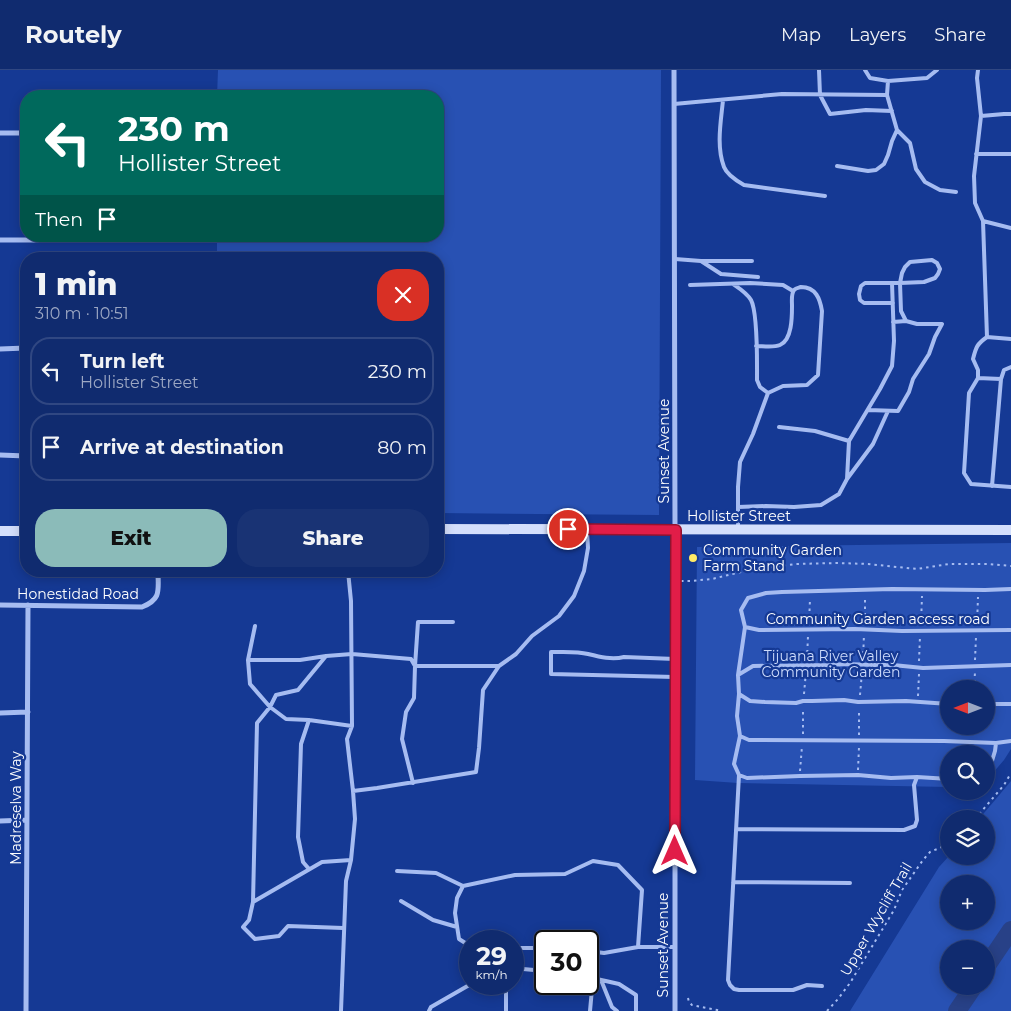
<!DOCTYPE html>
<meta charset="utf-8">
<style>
:root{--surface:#102b6f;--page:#193374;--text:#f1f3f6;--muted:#9ca7c3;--line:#304782;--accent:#8bbbb9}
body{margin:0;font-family:Montserrat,sans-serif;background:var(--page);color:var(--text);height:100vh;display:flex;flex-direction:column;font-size:19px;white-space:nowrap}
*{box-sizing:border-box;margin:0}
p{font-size:16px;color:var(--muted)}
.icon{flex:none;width:28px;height:28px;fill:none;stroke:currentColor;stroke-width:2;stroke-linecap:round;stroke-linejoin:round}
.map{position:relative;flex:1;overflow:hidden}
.side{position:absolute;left:20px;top:182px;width:424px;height:325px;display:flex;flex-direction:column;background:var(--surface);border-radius:20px;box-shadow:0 2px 12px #0003,0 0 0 1px var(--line)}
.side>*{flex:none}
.banner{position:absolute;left:20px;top:20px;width:424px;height:152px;border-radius:20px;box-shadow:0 2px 12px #0003,0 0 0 1px var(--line);background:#00695c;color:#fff;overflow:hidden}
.needle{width:32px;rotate:270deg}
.tools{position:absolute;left:940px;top:610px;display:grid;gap:10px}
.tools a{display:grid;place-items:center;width:55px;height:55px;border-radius:50%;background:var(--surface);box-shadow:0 2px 12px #0003,0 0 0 1px var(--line);font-size:25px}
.speed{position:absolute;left:459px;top:860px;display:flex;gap:10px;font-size:25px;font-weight:700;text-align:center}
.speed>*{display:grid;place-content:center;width:65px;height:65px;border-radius:50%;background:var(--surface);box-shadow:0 2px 12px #0003,0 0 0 1px var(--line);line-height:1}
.speed small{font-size:12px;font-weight:400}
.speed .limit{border:2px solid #111;border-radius:8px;background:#fff;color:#111}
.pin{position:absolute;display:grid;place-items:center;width:42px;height:42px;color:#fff;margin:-21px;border:2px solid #fff;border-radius:50%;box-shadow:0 1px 5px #0007}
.me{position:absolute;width:55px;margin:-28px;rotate:0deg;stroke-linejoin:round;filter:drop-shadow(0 0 4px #0008)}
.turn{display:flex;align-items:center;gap:18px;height:105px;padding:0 15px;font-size:22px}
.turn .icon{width:65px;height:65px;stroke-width:2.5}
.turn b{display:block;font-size:35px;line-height:42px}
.then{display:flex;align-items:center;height:48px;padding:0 15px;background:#0003;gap:10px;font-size:19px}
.round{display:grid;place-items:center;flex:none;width:52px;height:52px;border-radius:20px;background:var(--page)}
.summary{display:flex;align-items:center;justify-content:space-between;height:85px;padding:0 15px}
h1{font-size:30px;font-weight:800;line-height:38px}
.action{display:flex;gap:10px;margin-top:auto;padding:10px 15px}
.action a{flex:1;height:58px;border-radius:20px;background:var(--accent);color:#111;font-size:20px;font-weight:800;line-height:58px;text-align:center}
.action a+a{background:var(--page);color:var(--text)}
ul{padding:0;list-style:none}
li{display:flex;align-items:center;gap:15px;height:68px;margin:0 10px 8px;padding:0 5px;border:2px solid var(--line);border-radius:20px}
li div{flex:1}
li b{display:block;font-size:19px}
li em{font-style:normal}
header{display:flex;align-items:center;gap:30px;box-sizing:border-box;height:70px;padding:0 25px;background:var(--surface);border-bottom:1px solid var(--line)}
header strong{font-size:24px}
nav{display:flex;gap:28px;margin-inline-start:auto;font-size:18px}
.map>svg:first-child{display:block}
</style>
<header>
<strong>Routely</strong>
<nav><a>Map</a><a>Layers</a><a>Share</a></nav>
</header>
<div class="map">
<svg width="1011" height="941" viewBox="0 0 1011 941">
<rect width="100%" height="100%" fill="#153994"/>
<path fill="#2851b3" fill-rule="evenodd" d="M218,0H661L659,445L438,443V189H217V166H438V26H217Z
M1011,473V679L1004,690L986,711V684H949V717L738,713L695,710L697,477ZM949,619H986V656H949Z
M1011,711V941H850L939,797L949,786H986V749H979ZM949,814H986V851H949ZM949,879H986V916H949Z"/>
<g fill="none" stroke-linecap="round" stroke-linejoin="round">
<path stroke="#284187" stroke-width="18" d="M986,897L1011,860
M957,941L974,916"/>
<path stroke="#a6bcf1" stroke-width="2" stroke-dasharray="2.5 4" stroke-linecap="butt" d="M681,511H690L712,509L749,500L796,494L837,493L868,494L917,499L949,494H989L1011,496
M865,552V527
M809,554L810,529
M921,554L922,526
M977,555L978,527
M807,589L808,566
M863,590L864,564
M975,590L976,567
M919,591L920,566
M974,619L975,602
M804,624L806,601
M860,625L862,602
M918,626L919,604
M803,664V638
M859,665V639
M858,700L859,677
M800,701L802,676
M975,749L1004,715L1011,703
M688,928L689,932L692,935L722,941
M827,941L838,929L850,913L894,840L902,820L923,790L930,782L949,774"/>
<path stroke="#a6bcf1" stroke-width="4" d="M819,0L820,25L830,44L866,40L892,41
M865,0L870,8L888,11
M978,0L977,8L981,46L974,106L975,133L983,151L987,267L1011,269
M887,25L888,11L927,8L937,0
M723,30C721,51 716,76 724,97C727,105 737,111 744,115L825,126
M674,34L782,24L887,25L897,60L892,71L888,85L884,94L876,100L868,101L837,96
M981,46L1004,44H1011
M897,60L910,73L916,99L925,112L940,120L956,122
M976,84H1011
M983,151L1011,158
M675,189L701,191L721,204L758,207
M701,191H752
M733,214C739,218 747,223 751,230C758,243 757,293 757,310L760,317L768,323
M690,215L750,213L783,215L793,221
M893,252L906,251
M987,267C977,274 976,277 973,289L978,300V308L969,323L964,403L971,414L1011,417
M978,308L1001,309L1004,300L1011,297
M868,340L898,341L909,322L913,309L929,284L935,267L942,254H917L906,251L901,241L900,213L902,203L905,197L910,192L932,190L937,193L940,199L938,204L935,208L924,212L900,213H865L861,216L859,224L860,230L864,233H893
M779,357L815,361L849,371
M847,409L873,374L888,341
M992,416L1001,309
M738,437L766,436L794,437L821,435L839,424L847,409L849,371L880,319L892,296L894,271L892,213
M738,457V417L740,392L753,364L768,323L783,316L807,315L818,305L822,241C820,229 816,217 801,217C798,218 796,218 794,220C791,224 792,231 792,236C792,247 792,270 780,275C773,278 763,276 756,276
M1011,519L985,520L892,519L782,522L766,523L748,528L741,540L745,557L759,560L855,559L902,561L1011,560
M255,556L248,590L250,614L270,637L286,649L309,650L352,656
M675,589L624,587C612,590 600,587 588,584C577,581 563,582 551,582V604L675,607
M248,590H300L326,586L352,584L411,589L415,596H499L516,584L532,566L559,546L574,526L584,501L588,478L587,462
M738,605L745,557
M739,624L737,646L740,666L749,670L944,671L996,673L1011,671
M949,634L906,631L858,632L844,630L812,631H803L796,633L765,632L750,631L739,624L738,605L753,596L831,595L846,594L874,595H893L923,598L1011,595
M986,634H1011
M309,650L301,674L298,767L303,792L309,799
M740,666L734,694L739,705L747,708L800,706L858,705L891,708L917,707L949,709
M739,705L728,910L730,915L734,919L739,920H793L807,915L822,916
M986,705L988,704L995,681L996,673
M413,713L402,669L406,642L414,628L415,596L418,552H453
M353,721L377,718L476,702L479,678L483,620L499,596
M736,759L904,760L915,756L917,750L914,715L917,707
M397,801L436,803L463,816
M733,812L850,813
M401,831L433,850L457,857
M253,832L257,653L270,637L276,625L298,620L326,586
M343,858L288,856L279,866L255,869L243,857L249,850L253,832L322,792L351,790
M470,876L459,869L455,843L457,828L463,816L515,805L565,804L593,791L618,795L642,820L638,877
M512,878H545
M588,881L604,883L638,877H675
M512,898L545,901
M588,907L619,914L636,925V941
M601,910L612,937L617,941
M506,914V941
M341,941L346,811L351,790L355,749L353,721L347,669L352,656L351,531L348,501
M429,941L431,937L471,914
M590,941L593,908"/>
<path stroke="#a6bcf1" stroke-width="5" d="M674,0L675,460V941
M0,63H26
M0,170H181L199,167L200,166
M0,279L26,278
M0,385L26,386
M0,535L142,537C162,529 158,520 158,501
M0,643L28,642
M0,751L27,750
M26,941L28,535"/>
<path stroke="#d4dffc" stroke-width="10" d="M438,459L1011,460
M0,461H26"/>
</g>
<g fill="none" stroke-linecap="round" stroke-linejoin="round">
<defs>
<path id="route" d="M568,459L676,460L675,781"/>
</defs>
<use href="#route" stroke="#92132f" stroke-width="12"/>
<use href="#route" stroke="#e11d48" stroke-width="9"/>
</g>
<circle fill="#ffeb66" stroke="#153994" stroke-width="2" cx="693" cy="488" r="5"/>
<g text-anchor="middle" stroke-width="4.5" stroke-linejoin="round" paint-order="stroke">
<g font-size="14" fill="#fff" stroke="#153994">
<text transform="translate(664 381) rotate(-90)" y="5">Sunset Avenue</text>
<text x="739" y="451">Hollister Street</text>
<text x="78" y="529">Honestidad Road</text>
<text x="878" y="554">Community Garden access road</text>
<text transform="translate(16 738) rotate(-90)" y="5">Madreselva Way</text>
<text transform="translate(876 849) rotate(-60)" y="5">Upper Wycliff Trail</text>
<text transform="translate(663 875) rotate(-90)" y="5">Sunset Avenue</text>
</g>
<g font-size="14" fill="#fff" stroke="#153994" text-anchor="start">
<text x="703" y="485">Community Garden<tspan x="703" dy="16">Farm Stand</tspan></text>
</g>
<g font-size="14" fill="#cddbfc" stroke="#153994">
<text x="831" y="591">Tijuana River Valley<tspan x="831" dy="16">Community Garden</tspan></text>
</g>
</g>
</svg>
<div class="tools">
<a><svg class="needle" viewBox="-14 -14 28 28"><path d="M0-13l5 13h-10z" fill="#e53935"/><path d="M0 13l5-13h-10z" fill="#9ca7c3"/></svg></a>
<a><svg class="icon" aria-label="search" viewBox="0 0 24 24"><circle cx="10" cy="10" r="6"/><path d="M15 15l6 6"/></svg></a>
<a><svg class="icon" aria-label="layers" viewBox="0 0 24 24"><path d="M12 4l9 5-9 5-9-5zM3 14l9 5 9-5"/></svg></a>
<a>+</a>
<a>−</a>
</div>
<div class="speed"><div>29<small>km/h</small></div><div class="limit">30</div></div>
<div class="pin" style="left:568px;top:459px;background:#d93025"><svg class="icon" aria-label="arrive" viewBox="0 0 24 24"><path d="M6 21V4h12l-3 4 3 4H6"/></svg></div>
<svg class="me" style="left:675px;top:781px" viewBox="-20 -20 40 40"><path d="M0-17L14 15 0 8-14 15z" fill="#e11d48" stroke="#fff" stroke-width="4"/></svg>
<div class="banner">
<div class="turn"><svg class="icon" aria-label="left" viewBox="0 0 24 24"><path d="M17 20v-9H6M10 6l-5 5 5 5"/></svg><div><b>230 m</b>Hollister Street</div></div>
<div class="then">Then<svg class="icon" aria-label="arrive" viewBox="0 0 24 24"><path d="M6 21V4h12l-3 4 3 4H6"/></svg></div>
</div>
<section class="side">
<div class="summary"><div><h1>1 min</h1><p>310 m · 10:51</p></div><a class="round" style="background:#d93025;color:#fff"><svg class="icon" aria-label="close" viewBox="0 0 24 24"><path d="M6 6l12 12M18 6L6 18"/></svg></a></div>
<ul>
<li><svg class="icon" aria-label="left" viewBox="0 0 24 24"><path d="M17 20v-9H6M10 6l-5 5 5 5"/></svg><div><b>Turn left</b><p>Hollister Street</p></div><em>230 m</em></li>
<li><svg class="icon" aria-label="arrive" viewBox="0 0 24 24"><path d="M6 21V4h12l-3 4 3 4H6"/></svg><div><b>Arrive at destination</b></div><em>80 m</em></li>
</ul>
<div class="action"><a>Exit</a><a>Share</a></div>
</section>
</div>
